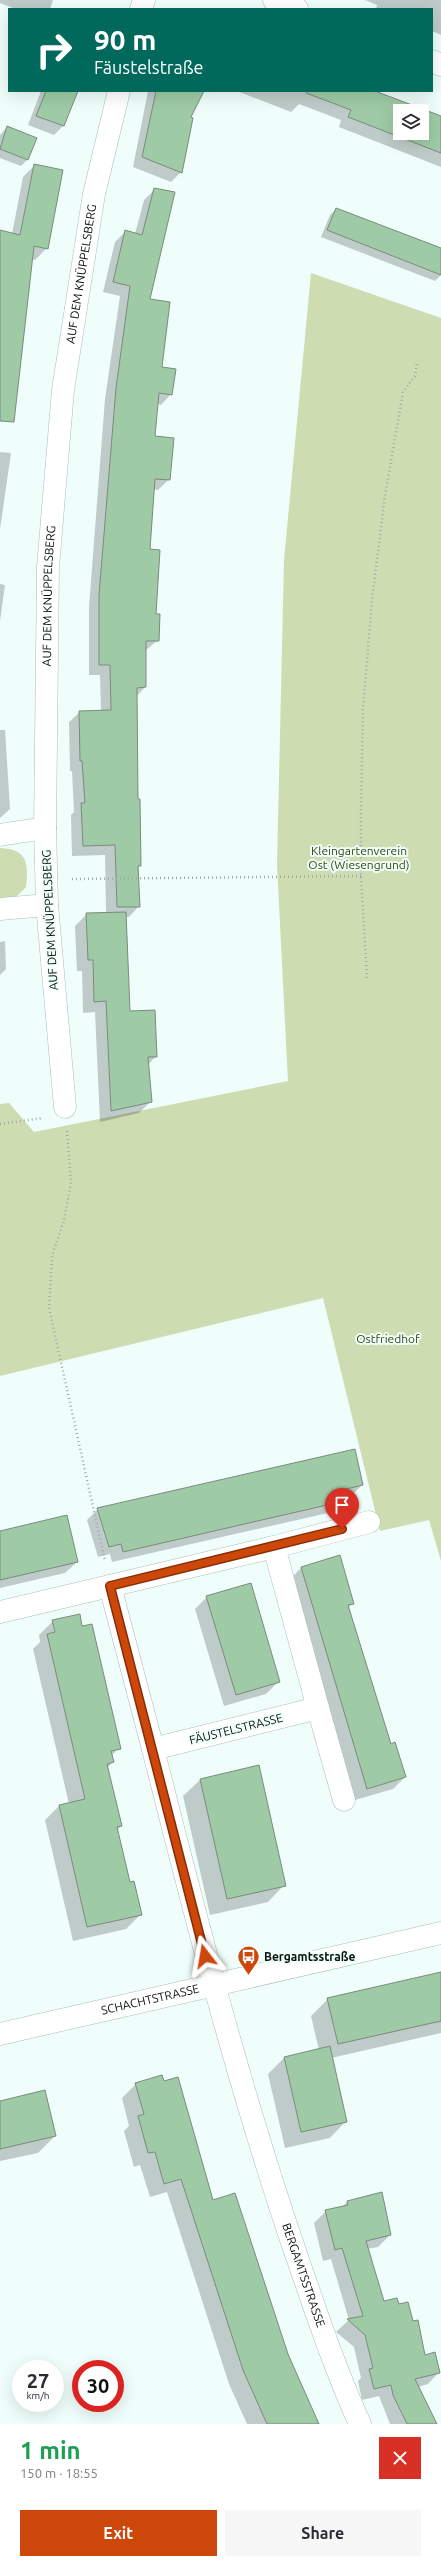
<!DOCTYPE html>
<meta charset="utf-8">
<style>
:root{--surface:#fff;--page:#f7f7f7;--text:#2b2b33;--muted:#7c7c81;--accent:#cd470a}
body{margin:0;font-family:Ubuntu,sans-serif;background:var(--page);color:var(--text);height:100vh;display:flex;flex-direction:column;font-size:15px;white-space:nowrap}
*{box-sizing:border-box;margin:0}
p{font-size:13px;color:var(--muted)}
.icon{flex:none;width:22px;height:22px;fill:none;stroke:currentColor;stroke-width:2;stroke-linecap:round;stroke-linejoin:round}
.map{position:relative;height:2424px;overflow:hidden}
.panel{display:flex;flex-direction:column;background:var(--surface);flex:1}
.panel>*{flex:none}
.banner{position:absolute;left:8px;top:8px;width:425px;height:84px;border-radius:0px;box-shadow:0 4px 16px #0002;background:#00695c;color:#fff;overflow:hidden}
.fabs{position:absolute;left:393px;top:104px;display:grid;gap:8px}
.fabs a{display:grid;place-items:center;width:36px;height:36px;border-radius:0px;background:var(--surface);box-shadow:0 4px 16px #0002;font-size:20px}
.speed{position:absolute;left:12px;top:2360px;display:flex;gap:8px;font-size:20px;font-weight:700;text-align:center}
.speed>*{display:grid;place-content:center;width:52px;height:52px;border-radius:50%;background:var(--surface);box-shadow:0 4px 16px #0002;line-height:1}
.speed small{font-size:10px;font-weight:400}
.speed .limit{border:6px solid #d22;background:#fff;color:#111}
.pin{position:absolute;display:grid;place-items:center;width:34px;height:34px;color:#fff;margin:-41px -17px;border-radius:50% 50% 50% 0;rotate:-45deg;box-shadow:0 0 4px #0007}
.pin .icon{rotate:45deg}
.me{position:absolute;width:44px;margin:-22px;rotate:346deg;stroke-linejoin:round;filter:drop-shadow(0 0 3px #0008)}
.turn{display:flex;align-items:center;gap:14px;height:84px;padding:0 20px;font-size:18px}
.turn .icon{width:52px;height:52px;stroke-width:2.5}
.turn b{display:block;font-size:28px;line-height:34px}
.round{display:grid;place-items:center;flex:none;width:42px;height:42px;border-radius:0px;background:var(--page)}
.headline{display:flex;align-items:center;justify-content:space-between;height:68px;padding:0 20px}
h1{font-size:24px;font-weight:600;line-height:30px;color:#1e9e55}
.primary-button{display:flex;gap:8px;margin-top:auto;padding:8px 20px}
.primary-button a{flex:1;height:46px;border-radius:0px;background:var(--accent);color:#fff;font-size:16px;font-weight:600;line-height:46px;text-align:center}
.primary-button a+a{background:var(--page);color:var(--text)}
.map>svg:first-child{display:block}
</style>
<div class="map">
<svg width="441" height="2424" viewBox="0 0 441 2424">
<rect width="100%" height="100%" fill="#effefa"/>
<path fill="#ceddb1" d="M311,273L441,318V1561L429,1520L380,1531L323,1298L0,1376V1104L9,1103L34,1132L288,1081L277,865L284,560Z
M0,848C27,849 29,863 26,887L16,897L0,899Z"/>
<path fill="#0003" fill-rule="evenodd" d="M0,0H53L50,9H15L0,3Z
M365,0H441V35L432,31V9H376L377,5Z
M41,91H77L63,126L54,135L28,125Z
M148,91H203L190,117L181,172L171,182L133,167Z
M237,91H374L441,117V167L339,127L341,120L299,104L291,112ZM400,111H422V133H400Z
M7,127L36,138L27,160L21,166L0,158V135Z
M35,165L47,248L35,260L32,259L0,396V231L12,234L23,177Z
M155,189L149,300L161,368L171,394L161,405L157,404L154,437L169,479L158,490L153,489L149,550L158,640L145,651V687L136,697L139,906L129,917H125L129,1013L156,1056L148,1065L151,1101L139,1113L100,1122L95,1012L83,1013L82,971H77L75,926L87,914H106L105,855L72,856L71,815L74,812L72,771H70L69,722L80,712L101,711L100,675H89V607L105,399L120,296L103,292L115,242L125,232L135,234L144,200Z
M336,209L441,249V275L435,281L321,237L330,215Z
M0,452L11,453L0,529Z
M0,584L5,585L0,621Z
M0,730H5L10,809L0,818Z
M5,941L6,969L0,975V942Z
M362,1485L351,1496L339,1499V1502L328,1513L112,1562L110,1554L98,1557L87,1520L98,1509Z
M0,1532L77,1562L65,1573L0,1588Z
M302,1567L353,1603L348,1608L391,1745L405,1777L393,1789L355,1800L290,1579Z
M207,1597L279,1681L266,1694L224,1706L195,1609Z
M53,1621L82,1627L119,1748L111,1756L113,1762L107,1768L121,1826L117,1830L129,1883L141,1914L126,1929L73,1941L45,1820L59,1806L69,1804L33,1649L40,1642L39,1635Z
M258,1767L284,1885L268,1902L210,1915L183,1796L200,1780Z
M441,1973V2033L331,2058L346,2121L330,2138L285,2148L268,2074L284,2058L319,2050L311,2016L328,1999Z
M136,2084L212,2201L287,2354L318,2424H247L229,2384L167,2192L150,2197L140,2165L134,2167L124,2131L129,2126L122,2098Z
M0,2102L55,2136L38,2153L0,2161Z
M381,2193L390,2235L378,2247L367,2249L383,2302L398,2305L412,2323L425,2356L439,2372L428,2384L418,2387L436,2424H390L379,2396L362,2400L358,2381L361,2378L354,2347L336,2332L349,2320L331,2259L323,2261L314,2223L326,2211L342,2207L347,2202Z"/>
<path fill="#9ecaa6" stroke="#7b8b7e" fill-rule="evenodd" d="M46,91H78L64,126L36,116Z
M156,91H204L191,117L193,118L182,173L142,157Z
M306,91H375L441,116V153L348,117L351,110L306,93ZM400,111H422V133H400Z
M7,126L37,138L28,160L0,149Z
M34,164L63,170L48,249L34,246L14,422L0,421V230L20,235Z
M154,188L175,192L150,299L170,302L162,367L176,369L172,395L159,393L155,436L174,438L170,480L155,479L150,549L160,550L156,614H160L159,641H146V687L137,688L138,799H140L141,866H138L140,907H117L115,845L83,846L81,803H85L82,761H80L79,711L111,710L110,665H99V595L116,388L130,286L113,282L125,230L142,235Z
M336,208L441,248V275L327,230Z
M126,912L130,1011L155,1010L157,1057H148L152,1102L111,1111L106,1001L94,1002L93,960H88L86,913Z
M355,1449L363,1485L338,1491L340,1502L123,1552L121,1544L109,1547L97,1508Z
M67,1515L78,1562L0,1580V1531Z
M340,1555L354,1604L348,1605L391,1744L395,1742L406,1777L367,1789L301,1567Z
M251,1583L280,1682L236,1695L206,1596Z
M80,1614L82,1626L92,1624L121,1749L111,1751L114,1762L107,1764L122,1826L117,1827L130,1882L134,1881L142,1915L87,1927L59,1805L85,1799L47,1634L55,1632L52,1620Z
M259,1765L286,1886L227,1899L200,1779Z
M441,1972V2021L338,2044L327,1998Z
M330,2046L347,2122L301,2132L284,2057Z
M162,2075L164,2081L178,2077L213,2200L235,2193L288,2354L319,2424H267L243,2370L181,2179L164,2184L155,2152L148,2153L138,2116L144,2114L135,2083Z
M45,2090L56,2136L0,2149V2101Z
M382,2192L391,2235L366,2241L384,2301L397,2298L399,2304L408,2302L413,2321L418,2320L425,2355L435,2352L440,2373L415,2379L437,2424H407L393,2395L391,2385L374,2389L369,2369L373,2368L365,2335L347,2319L363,2316L342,2248L335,2250L325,2210L348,2205L347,2201Z"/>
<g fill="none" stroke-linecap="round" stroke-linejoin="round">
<defs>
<g id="minor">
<path d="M274,0L297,9"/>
<path d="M141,9L144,0"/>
<path d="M432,61L441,65"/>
<path d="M0,835L45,828"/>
<path d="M0,909L47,905"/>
<path id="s1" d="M65,1107L47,905L45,828L48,567L63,390L94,194L119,91"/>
<path d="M274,1547L369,1522"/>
<path d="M110,1586L153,1749"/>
<path id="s2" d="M0,1612L274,1547L318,1708L153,1749C196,1919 239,2088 296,2254C316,2312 335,2369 360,2424"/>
<path d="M318,1708L344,1800"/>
<path id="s3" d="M0,2034L441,1933"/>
</g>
</defs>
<use href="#minor" stroke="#a8bfb9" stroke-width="23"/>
<path stroke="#a0aca9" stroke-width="2.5" stroke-dasharray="1 3" stroke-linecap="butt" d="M72,879L361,876
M367,978L361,876V809L363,709L372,600L385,496L403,392L415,376L417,362
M0,1124L43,1118
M67,1131L71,1183L64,1221L52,1256L49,1308L105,1561"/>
<use href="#minor" stroke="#fff" stroke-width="22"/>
</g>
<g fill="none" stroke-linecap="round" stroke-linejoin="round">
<defs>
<path id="route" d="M205,1956L110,1586L342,1529"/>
</defs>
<use href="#route" stroke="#852e06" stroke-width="10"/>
<use href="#route" stroke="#cd470a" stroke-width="7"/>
</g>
<defs>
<symbol id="bus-pin" viewBox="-11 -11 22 30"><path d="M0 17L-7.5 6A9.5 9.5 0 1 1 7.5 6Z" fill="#cd470a" stroke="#effefa"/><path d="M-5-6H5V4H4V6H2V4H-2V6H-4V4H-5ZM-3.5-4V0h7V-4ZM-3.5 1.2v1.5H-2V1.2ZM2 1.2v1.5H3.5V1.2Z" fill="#fff"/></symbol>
</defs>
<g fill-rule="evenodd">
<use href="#bus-pin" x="236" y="1944" width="25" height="34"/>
</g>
<g text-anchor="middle" stroke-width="4" stroke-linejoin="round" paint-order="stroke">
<g font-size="12" fill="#0a1210" stroke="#effefa">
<text dy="4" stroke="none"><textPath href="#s1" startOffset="836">AUF DEM KNÜPPELSBERG</textPath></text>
<text dy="4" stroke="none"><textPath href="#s1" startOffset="512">AUF DEM KNÜPPELSBERG</textPath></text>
<text transform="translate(50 920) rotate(-93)" y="4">AUF DEM KNÜPPELSBERG</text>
<text transform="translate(236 1729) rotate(-14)" y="4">FÄUSTELSTRASSE</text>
<text dy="4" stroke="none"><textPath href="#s3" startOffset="154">SCHACHTSTRASSE</textPath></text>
<text dy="4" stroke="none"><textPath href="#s2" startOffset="1166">BERGAMTSSTRASSE</textPath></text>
</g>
<g font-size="12" fill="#384610" stroke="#effefa">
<text x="359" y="855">Kleingartenverein<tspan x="359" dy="14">Ost (Wiesengrund)</tspan></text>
<text x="388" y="1343">Ostfriedhof</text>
</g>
<g font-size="12" font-weight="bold" fill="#0a1210" stroke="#effefa" text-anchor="start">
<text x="264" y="1961">Bergamtsstraße</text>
</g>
</g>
</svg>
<div class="fabs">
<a><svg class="icon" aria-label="layers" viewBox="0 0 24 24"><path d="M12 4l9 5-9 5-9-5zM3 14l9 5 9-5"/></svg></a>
</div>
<div class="speed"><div>27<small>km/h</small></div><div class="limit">30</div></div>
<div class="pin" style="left:342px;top:1529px;background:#d93025"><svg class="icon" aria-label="arrive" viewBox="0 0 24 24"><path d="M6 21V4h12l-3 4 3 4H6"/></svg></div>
<svg class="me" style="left:205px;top:1956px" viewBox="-20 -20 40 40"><path d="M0-17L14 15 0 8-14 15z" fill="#cd470a" stroke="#fff" stroke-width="4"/></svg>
<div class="banner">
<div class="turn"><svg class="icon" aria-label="right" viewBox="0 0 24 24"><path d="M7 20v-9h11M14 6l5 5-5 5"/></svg><div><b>90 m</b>Fäustelstraße</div></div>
</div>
</div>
<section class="panel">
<div class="headline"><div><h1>1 min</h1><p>150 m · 18:55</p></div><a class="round" style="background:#d93025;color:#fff"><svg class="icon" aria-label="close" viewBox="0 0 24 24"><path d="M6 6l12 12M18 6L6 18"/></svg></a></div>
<div class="primary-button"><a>Exit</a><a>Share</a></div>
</section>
